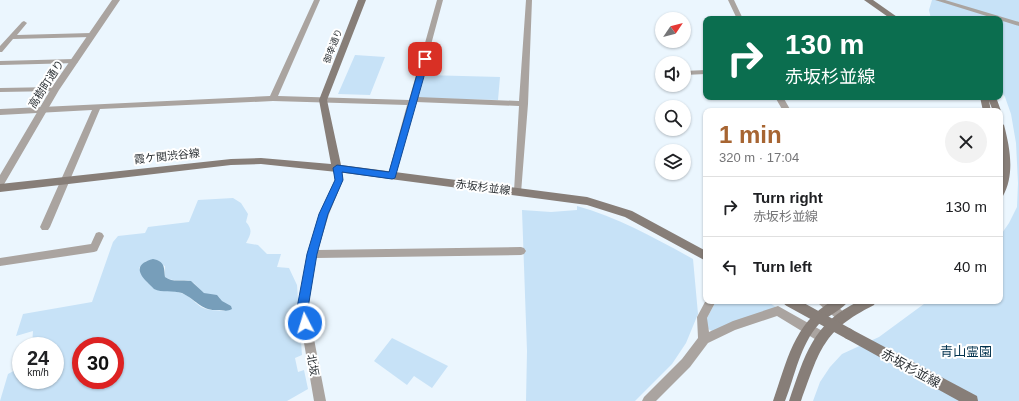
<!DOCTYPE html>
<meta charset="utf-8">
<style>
:root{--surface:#fff;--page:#f2f2f2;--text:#202124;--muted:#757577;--line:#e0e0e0;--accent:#a76532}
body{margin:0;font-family:Arial,"Noto Sans JP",sans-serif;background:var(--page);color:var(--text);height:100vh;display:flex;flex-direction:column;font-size:15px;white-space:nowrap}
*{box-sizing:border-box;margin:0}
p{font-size:13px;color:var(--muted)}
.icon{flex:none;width:22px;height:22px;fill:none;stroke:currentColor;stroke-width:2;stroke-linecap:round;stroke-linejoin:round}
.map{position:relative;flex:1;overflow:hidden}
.details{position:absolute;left:703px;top:108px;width:300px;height:196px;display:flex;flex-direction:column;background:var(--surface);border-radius:8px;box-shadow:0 1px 3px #0004}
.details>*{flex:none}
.banner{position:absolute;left:703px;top:16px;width:300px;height:84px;border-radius:8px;box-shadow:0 1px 3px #0004;background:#0b6e4f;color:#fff;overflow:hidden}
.needle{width:26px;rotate:55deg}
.tools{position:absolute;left:655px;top:12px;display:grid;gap:8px}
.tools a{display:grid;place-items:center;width:36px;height:36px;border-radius:50%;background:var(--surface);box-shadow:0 1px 3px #0004;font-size:20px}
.speed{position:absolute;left:12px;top:337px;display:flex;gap:8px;font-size:20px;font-weight:700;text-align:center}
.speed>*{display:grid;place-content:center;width:52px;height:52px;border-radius:50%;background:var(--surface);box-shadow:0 1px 3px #0004;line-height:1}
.speed small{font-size:10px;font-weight:400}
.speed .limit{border:6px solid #d22;background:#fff;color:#111}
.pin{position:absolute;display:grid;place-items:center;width:34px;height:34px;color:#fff;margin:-17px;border-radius:8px;box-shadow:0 2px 6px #0006}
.me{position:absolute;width:44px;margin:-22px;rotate:355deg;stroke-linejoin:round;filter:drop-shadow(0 0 3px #0008)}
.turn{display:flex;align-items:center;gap:14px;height:84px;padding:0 16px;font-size:18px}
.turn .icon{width:52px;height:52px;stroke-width:2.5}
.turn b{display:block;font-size:28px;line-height:34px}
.round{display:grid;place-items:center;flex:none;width:42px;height:42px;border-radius:21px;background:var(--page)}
.head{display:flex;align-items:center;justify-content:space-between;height:68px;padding:0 16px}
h1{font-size:24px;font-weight:700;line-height:30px;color:var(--accent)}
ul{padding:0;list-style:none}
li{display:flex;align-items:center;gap:12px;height:60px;padding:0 16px;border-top:1px solid var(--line)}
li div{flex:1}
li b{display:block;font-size:15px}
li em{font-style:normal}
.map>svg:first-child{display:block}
</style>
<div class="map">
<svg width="1019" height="401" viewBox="0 0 1019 401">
<rect width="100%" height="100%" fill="#ebf6fe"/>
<path fill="#c7e2f7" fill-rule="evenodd" d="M932,0H1019V401H813L820,382L830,367L842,354L879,337L928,301H1000V236L1009,223L1017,207L1018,183L1016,143L1011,114L1005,97L1000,89V19H931L929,10Z
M355,55L385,57L370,95L338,94Z
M425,75L500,77L498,100L418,98Z
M233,198L241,203L248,214L246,222C253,230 251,234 246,243L258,245L267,254H281L277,267L289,268L297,285L302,355L295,358L298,372L304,370L308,389L287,401H0L8,374L21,367V380H55V346H32L33,331L16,336L23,314L92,302L113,242L118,236L145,233L148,227L189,222L198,200ZM146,261L165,266V277C173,283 181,278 190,281C196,283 199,290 204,293C208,295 215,295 219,297L225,311C216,310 209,311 201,307C194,302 189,295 181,293C159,286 150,295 139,268ZM81,346H115V380H81Z
M577,206C619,218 655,238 693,259L698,314L686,343L672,364L635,401H526L527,351L522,210L551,212L577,210Z
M716,301H766L778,308L714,332L708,329L706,320Z
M392,338L448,366L432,388L414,376L407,385L374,361Z"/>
<path fill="#779eba" d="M153,259C165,261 164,268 165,277C173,283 182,279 191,281L204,293L217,295L222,301L231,306L232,309C227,312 223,310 217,310C202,311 195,299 182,293C173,290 162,293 154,289C152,287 149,284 147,282C136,271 137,263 153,259Z"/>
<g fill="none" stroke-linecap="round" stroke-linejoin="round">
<path fill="#aaa4a0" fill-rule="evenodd" d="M314,0H320L278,96L409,100L437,0H443L417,97L519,101L526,0H532L528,104L521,193L518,194L514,191L519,106L416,102L417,103L415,105L396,175L392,178L388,175L407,105L273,101L100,109L50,227L48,230H42L40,227L92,110L0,115V109L270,96Z
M728,0H734L743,19H737Z
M935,0H945L1019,22V26Z
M24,21L27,23L17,35L91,33L94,35L91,37L13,39L2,52H0V46L22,22Z
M74,59L78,61L77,63L0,65V61Z
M706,70V74L684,75V71Z
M55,87H58V91L0,92V88Z
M775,97H783L791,111H783Z
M337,165L341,168L343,180L329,214L318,250L521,247L524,248L526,251L524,254L521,255L316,258L308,308L326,401H314L298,308L307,254L319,214L335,180L333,168Z
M99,232L102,233L104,236L97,251L94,252L0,266V258L91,244L96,233Z
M706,300L716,301L707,318L709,332L733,321L778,306L826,333L827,337L826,341L822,342L818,341L777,316L735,330L708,343L690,367L656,401H642L644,397L682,359L698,338L697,317Z
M818,301H831L846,314L847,317L846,320L842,322L838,320L819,304Z"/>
<path fill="#aaa4a0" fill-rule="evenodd" d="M112,0H120L59,90L3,186L0,187V175L52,87Z"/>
<path fill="#877e78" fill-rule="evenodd" d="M358,0H366L327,100L341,165L587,197L632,211L706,251V261L625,217L587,205L337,172L261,164L231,165L0,192V184L231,159L261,158L331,164L319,100Z
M864,0H873L900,19H891Z
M980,97H996L1001,111L1000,113V111H993L989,101L991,111H983Z
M1000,122L1004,125C1010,148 1015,174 1003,196L1000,197Z
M832,301H848C845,308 826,317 819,324C800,345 795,376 785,401H773C787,362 793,324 832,301Z
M859,301H876L874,305C822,331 820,350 801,401H789C805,355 812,324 859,301Z
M849,328L977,396L978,401H959L845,338L843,334L845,330Z"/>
<path stroke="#877e78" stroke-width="11" d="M789,301L849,334"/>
</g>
<path fill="#1a73e8" stroke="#114b97" d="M422,57H427L429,59L395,178L392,179L342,172L343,180L328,214L317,254L308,308L311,323L309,326L305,328L302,326L297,308L307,254L319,214L335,180L333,168L337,165L389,172Z"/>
<g text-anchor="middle" stroke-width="4" stroke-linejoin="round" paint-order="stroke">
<g font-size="9" fill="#2e3337" stroke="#fff">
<text transform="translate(333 46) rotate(-69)" y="3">御幸通り</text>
</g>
<g font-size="11" fill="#2e3337" stroke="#fff">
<text transform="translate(46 84) rotate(-57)" y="4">高樹町通り</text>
<text transform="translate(167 156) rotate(-6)" y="4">霞ケ関渋谷線</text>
<text transform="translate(483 187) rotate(7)" y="4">赤坂杉並線</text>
<text transform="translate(313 365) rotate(79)" y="4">北坂</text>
</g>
<g font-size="13" fill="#00314d" stroke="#fff">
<text x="966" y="356">青山霊園</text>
</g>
<g font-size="13" fill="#2e3337" stroke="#fff">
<text transform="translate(911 368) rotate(29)" y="5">赤坂杉並線</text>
</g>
</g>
</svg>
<div class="tools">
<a><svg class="needle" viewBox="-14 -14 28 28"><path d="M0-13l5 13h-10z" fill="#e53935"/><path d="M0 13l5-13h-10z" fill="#757577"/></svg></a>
<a><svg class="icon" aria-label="sound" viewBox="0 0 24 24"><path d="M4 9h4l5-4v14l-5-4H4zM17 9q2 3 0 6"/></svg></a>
<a><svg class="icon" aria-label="search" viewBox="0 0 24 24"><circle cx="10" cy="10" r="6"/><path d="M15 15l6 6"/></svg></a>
<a><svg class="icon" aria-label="layers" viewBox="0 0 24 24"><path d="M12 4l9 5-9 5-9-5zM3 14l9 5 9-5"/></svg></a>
</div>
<div class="speed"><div>24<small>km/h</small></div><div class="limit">30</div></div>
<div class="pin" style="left:425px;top:59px;background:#d93025"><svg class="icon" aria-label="arrive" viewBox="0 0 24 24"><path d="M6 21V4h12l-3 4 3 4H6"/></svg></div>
<svg class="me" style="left:305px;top:323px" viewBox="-20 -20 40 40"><circle r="17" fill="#1a73e8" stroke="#fff" stroke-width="3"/><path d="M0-11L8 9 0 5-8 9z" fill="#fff"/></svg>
<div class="banner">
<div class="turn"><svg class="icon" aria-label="right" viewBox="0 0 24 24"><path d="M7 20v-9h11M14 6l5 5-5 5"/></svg><div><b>130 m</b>赤坂杉並線</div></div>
</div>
<section class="details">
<div class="head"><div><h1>1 min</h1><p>320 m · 17:04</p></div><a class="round"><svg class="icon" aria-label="close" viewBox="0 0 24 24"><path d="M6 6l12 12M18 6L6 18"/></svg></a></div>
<ul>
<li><svg class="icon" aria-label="right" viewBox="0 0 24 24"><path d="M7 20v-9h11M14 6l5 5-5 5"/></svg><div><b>Turn right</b><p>赤坂杉並線</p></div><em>130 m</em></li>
<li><svg class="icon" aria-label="left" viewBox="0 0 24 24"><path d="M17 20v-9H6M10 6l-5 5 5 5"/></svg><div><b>Turn left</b></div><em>40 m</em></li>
</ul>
</section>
</div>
